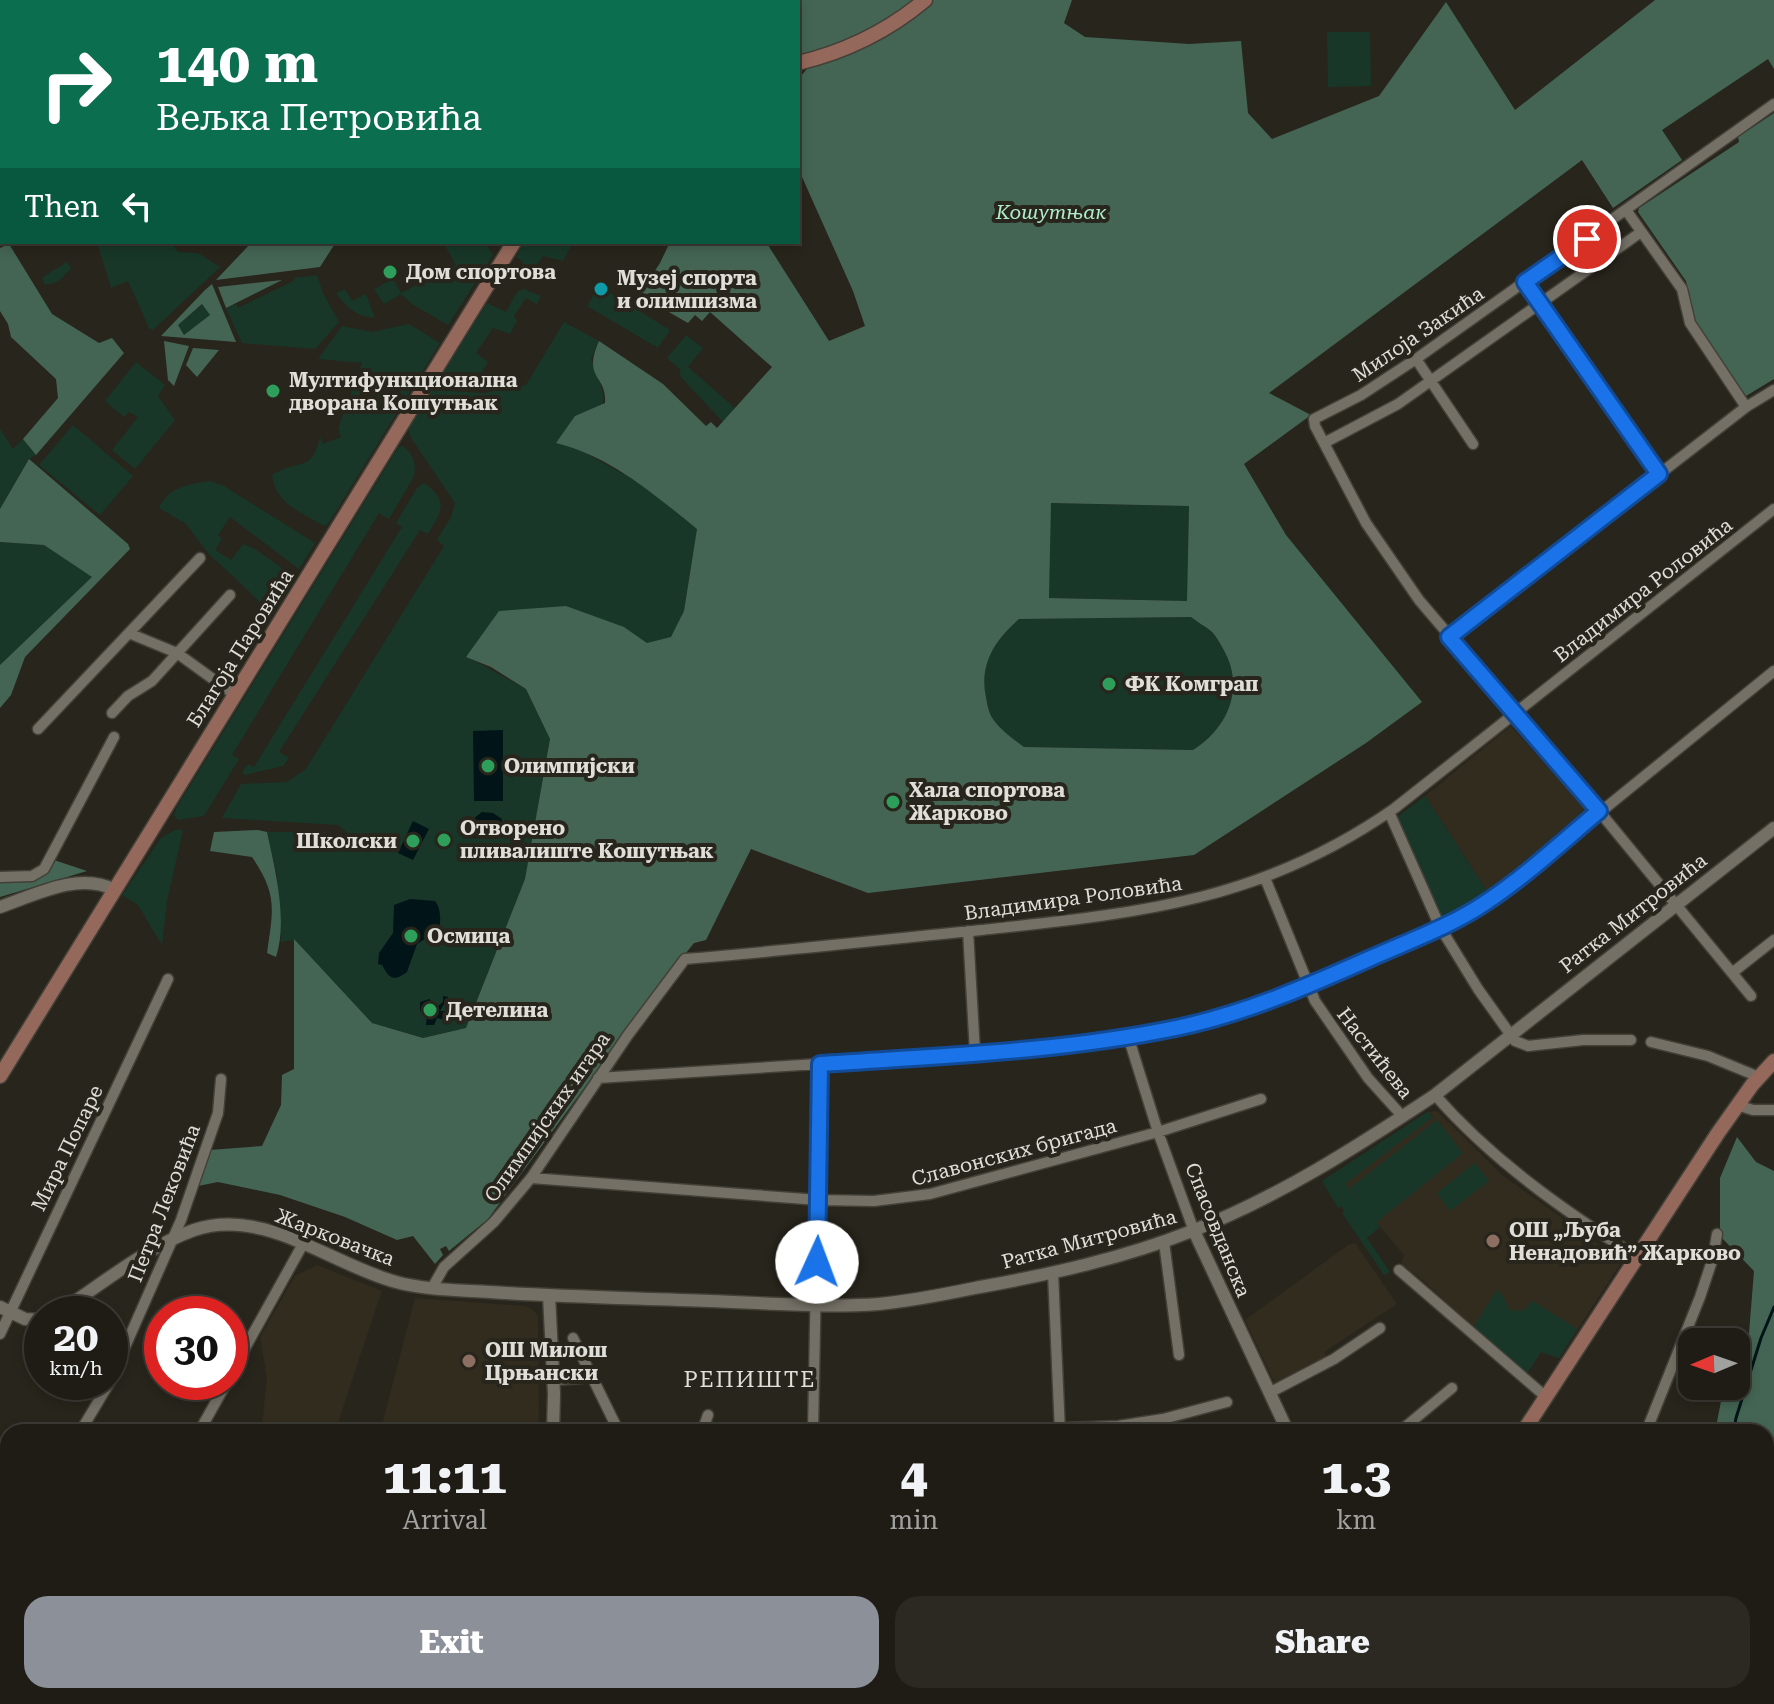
<!DOCTYPE html>
<meta charset="utf-8">
<style>
:root{--surface:#1e1c15;--page:#2b2922;--text:#f1f3f6;--muted:#a1a1a0;--line:#3c3a34;--accent:#8c9099}
body{margin:0;font-family:"Roboto Serif",serif;background:var(--page);color:var(--text);height:100vh;display:flex;flex-direction:column;font-size:30px;white-space:nowrap}
*{box-sizing:border-box;margin:0}
p{font-size:26px;color:var(--muted)}
.icon{flex:none;width:44px;height:44px;fill:none;stroke:currentColor;stroke-width:2;stroke-linecap:round;stroke-linejoin:round}
.map{position:relative;flex:1;overflow:hidden}
.sheet{position:absolute;left:0px;top:1424px;width:1774px;height:280px;display:flex;flex-direction:column;background:var(--surface);border-radius:24px 24px 0 0;box-shadow:0 4px 12px #0003,0 0 0 2px var(--line)}
.sheet>*{flex:none}
.banner{position:absolute;left:0px;top:0px;width:800px;height:244px;box-shadow:0 4px 12px #0003,0 0 0 2px var(--line);background:#0b6e4f;color:#fff;overflow:hidden}
.needle{width:52px;rotate:268deg}
.controls{position:absolute;left:1678px;top:1328px;display:grid;gap:16px}
.controls a{display:grid;place-items:center;width:72px;height:72px;border-radius:16px;background:var(--surface);box-shadow:0 4px 12px #0003,0 0 0 2px var(--line);font-size:40px}
.speed{position:absolute;left:24px;top:1296px;display:flex;gap:16px;font-size:40px;font-weight:700;text-align:center}
.speed>*{display:grid;place-content:center;width:104px;height:104px;border-radius:50%;background:var(--surface);box-shadow:0 4px 12px #0003,0 0 0 2px var(--line);line-height:1}
.speed small{font-size:20px;font-weight:400}
.speed .limit{border:12px solid #d22;background:#fff;color:#111}
.pin{position:absolute;display:grid;place-items:center;width:68px;height:68px;color:#fff;margin:-34px;border:4px solid #fff;border-radius:50%;box-shadow:0 2px 8px #0007}
.me{position:absolute;width:88px;margin:-44px;rotate:2deg;stroke-linejoin:round;filter:drop-shadow(0 0 6px #0008)}
.turn{display:flex;align-items:center;gap:28px;height:168px;padding:0 24px;font-size:36px}
.turn .icon{width:104px;height:104px;stroke-width:2.5}
.turn b{display:block;font-size:56px;line-height:68px}
.then{display:flex;align-items:center;height:76px;padding:0 24px;background:#0003;gap:16px;font-size:30px}
.eta{display:flex;justify-content:space-evenly;align-items:center;height:136px;text-align:center}
.eta b{font-size:48px;font-weight:800;line-height:56px}
.cta{display:flex;gap:16px;margin-top:auto;padding:16px 24px}
.cta a{flex:1;height:92px;border-radius:24px;background:var(--accent);color:#fff;font-size:32px;font-weight:800;line-height:92px;text-align:center}
.cta a+a{background:var(--page);color:var(--text)}
.map>svg:first-child{display:block}
</style>
<div class="map">
<svg width="1774" height="1704" viewBox="0 0 1774 1704">
<rect width="100%" height="100%" fill="#28251c"/>
<path fill="#322c1e" d="M1511,726L1585,809L1489,894L1425,796Z
M1437,1111L1502,1175L1622,1261L1559,1358L1541,1352L1526,1375L1419,1277L1401,1264L1404,1255L1335,1173L1427,1112Z
M1355,1243L1397,1304L1324,1352L1326,1357L1275,1384L1245,1320L1348,1245Z
M317,1265L382,1291L363,1347L335,1432H261L267,1379L260,1337L295,1276Z
M415,1298L525,1306L533,1310L538,1316L539,1432H380Z"/>
<path fill="#183728" d="M1327,32H1370L1371,86L1328,87Z
M97,242H171L178,252L198,253L220,267L153,330L149,328L128,281L111,288Z
M443,242H485L493,255L448,325L412,304L401,294L384,304L374,289L393,279L401,293L456,265Z
M524,242H573L563,261L543,256L534,269L540,274L535,283L519,269L523,262L516,257Z
M67,262L71,268C63,277 58,285 44,284L43,277Z
M317,275L323,293L339,322L315,349L242,343L226,308L236,304L238,308L295,280L294,278Z
M599,286L670,330L658,348L587,306Z
M345,289L352,301L366,294L375,318C356,316 348,309 336,293Z
M523,289L541,296L537,304L526,298L514,316L517,321L510,334L493,328L476,353L488,362L476,382L439,380L487,303L506,312L517,292Z
M203,304L210,315L185,336L177,325Z
M564,322L599,341L591,359C613,410 604,404 575,447L643,485L697,529L684,611L671,638L647,643L624,627L466,656L526,689L550,739L525,879L466,1028L423,1038L372,1023L294,940L281,942L277,877L267,832H325L343,844L370,853L338,825L222,818L241,784L287,782L306,769L444,546L437,540L451,517L455,503L411,438L408,428L433,390L484,393L526,385Z
M409,324L440,343L328,524L324,526C300,511 276,505 272,475C300,458 312,473 320,437L323,444L341,437L338,429L362,363L318,359L342,326L372,332Z
M686,335L703,348L688,367L735,408L723,422L679,375L681,370L667,358Z
M136,362L165,385L158,396L175,420L135,469L112,450L138,417L129,412L124,417L105,401Z
M73,425L133,476L100,515L39,465Z
M0,429L13,449L23,439L36,455L29,459L0,509Z
M402,446C412,451 417,465 414,476L389,519L379,513L232,755L239,759L204,816L178,820L174,815L177,807L398,448Z
M210,481L224,486L315,543L299,569L230,517L218,535L222,539L215,550L231,560L243,544L255,549L295,577L272,613L208,553L186,524L159,508C168,487 189,484 210,481Z
M424,483C450,501 441,512 428,534L420,530L279,752L289,758L283,766L245,775L242,772L248,764L254,767L402,527L396,523L417,488Z
M1050,503L1189,506L1187,601L1049,598Z
M0,542L44,545L93,577L0,665Z
M1191,617C1197,622 1205,626 1211,632C1216,636 1219,642 1222,647C1246,686 1229,727 1193,750L1024,747C1012,738 999,729 991,716C988,710 987,703 986,697C979,664 995,640 1019,619Z
M1425,796L1489,894L1442,917L1397,817Z
M175,830H183L167,901L162,945L138,905L122,895L161,838Z
M1427,1112L1433,1117L1345,1184L1361,1203L1350,1188L1437,1120L1463,1153L1377,1222L1380,1227L1367,1238L1390,1272L1384,1275L1342,1213L1344,1211L1342,1206L1338,1208L1322,1181Z
M1475,1163L1489,1181L1450,1211L1437,1193Z
M1497,1290L1500,1292L1510,1310L1523,1311L1533,1301L1577,1329L1559,1358L1541,1352L1526,1375L1473,1328Z
M1023,1696L1025,1704H989L982,1697Z
M1303,1696L1346,1698L1343,1702L1246,1704Z
M1376,1696H1744L1774,1699V1704H1619L1541,1700L1387,1704L1379,1702Z"/>
<path fill="#446554" fill-rule="evenodd" d="M0,0H349L2,2L0,230Z
M363,0H1072L1064,23L1085,37L1189,44L1241,41L1248,113L1272,139L1379,96L1446,2L1515,110L1655,0H1774V69L1768,59L1662,130L1682,160L1613,208L1582,160L1269,393L1311,415L1244,464L1286,535L1422,702L1366,743L1194,855L868,893L751,849L706,940L694,943L660,985L488,1219L449,1251L446,1246L440,1249L443,1255L435,1264L413,1236L397,1240L345,1217L280,1195L218,1182L198,1186L210,1150L262,1146L281,1105L282,1075L294,1069V939L372,1023L423,1038L466,1028L525,879L550,739L526,689L491,667L466,657L499,611L566,606L624,627L647,643L671,637L684,611L697,529C655,495 610,456 556,443L575,416L605,403C607,374 582,380 599,341L663,384L706,426L711,422L717,428L772,367L710,312L702,321L695,315L688,323L639,295L660,263L670,242H766L829,341L865,326L853,291L798,168V79L807,69L805,53H798V2ZM1051,503L1189,506L1187,601L1049,598ZM1191,617C1197,622 1205,626 1212,632C1216,636 1219,642 1222,647C1246,686 1229,727 1193,750L1024,747C1012,738 999,729 991,716C988,710 987,703 986,697C979,664 995,640 1019,619Z
M1774,113V379L1746,396L1694,322L1686,281L1638,212L1639,208L1739,142L1738,137Z
M252,242H336L320,267L216,280Z
M9,244L52,314L99,343L112,338L124,353L36,455L23,439L58,398L56,379L11,337L8,324L0,311V248Z
M282,280L226,308L218,287Z
M212,284L236,342L161,336L205,290ZM202,304L210,315L184,335L178,325Z
M164,341L189,346L174,386L168,380Z
M193,348L219,350L197,377L186,365Z
M29,459L128,544L130,549L25,657L11,695L0,708V665L92,577L44,545L0,542V509Z
M258,830L267,832C275,869 288,921 276,957L267,953C273,910 278,895 252,857L210,851L214,832Z
M54,860L87,871L0,897V881L34,878Z
M1737,1137L1756,1162L1774,1171V1680L1766,1679V1432H1715L1724,1386H1736V1356L1749,1333L1754,1271L1720,1236V1178Z"/>
<path fill="#011518" d="M503,730V801H474L473,731Z
M482,812L493,813L502,819L501,838H472L473,819Z
M413,821L429,829L413,860L398,853Z
M410,899L435,901C441,908 441,921 439,930L417,944L407,972C392,983 389,977 382,965L378,964L379,953L393,933L394,905Z
M443,996L448,997L440,1011H445L447,1016L445,1020L437,1018L434,1025H426L427,1014L420,1011V1002L429,999L438,1006L443,1002Z"/>
<g fill="none" stroke-linecap="round" stroke-linejoin="round">
<path stroke="#011518" stroke-width="3" d="M1739,1432L1735,1424L1736,1418L1761,1338L1774,1307"/>
<defs>
<path id="minor" d="M1626,210L1682,289L1690,323L1746,407
M1525,282L1659,474
M1416,359L1473,444
M1324,443L1398,404L1641,232
M131,634L177,653L235,695
M1449,637L1746,407L1774,390
M112,713L128,696L152,681L230,595
M38,729L200,558
M1389,812L1440,927L1478,989L1515,1041L1528,1046L1583,1040H1631
M0,877L32,876L44,869L114,737
M1265,878L1315,1001L1368,1078L1403,1117
M968,931L975,1053
M1732,973L1774,940
M1751,996L1599,811L1419,600L1366,523L1315,426L1314,419L1361,395L1416,359L1774,104
M1128,1036L1158,1132L1194,1231
M1651,1042L1708,1056L1759,1077
M598,1078L1007,1052L1090,1043L1178,1028L1253,1007L1307,987L1440,927L1484,904L1524,874L1774,671
M1435,1095C1492,1160 1564,1211 1636,1256
M1737,1105L1753,1110H1774
M531,1178L819,1200L874,1201L930,1194L1158,1132L1261,1099
M1164,1242L1179,1355
M1399,1270L1546,1397
M1053,1273L1060,1432
M432,1288L444,1267L494,1222L531,1178L628,1035L685,959C783,951 882,940 981,930C1138,913 1261,902 1395,808L1774,509
M0,1334L168,979
M573,1338L619,1432
M230,1375L303,1244
M554,1380L582,1378L591,1374
M110,1381L181,1220L218,1113L221,1079
M1269,1393L1334,1359L1380,1328
M80,1432L110,1382
M199,1432L227,1382
M702,1432L708,1415
M813,1432L820,1064
M959,1432L1118,1426L1163,1419L1227,1402
M1399,1432L1452,1388
M1646,1432L1700,1297L1713,1258L1717,1234
M0,1534L8,1525
M0,1678L8,1671
M714,1696L718,1704
M828,1696L833,1704
M853,1704L875,1696"/>
<path id="tertiary" d="M0,237L2,236
M0,907C35,895 79,871 115,890
M1194,1231L1288,1432
M549,1295L554,1394L553,1432
M0,1307L25,1319L42,1320
M56,1314C100,1286 144,1248 194,1230C263,1206 332,1265 396,1282C425,1290 459,1290 490,1292C563,1297 637,1298 710,1301C766,1303 822,1308 879,1304C913,1301 946,1294 980,1287C1052,1274 1124,1258 1192,1231C1279,1197 1358,1146 1435,1095L1774,828
M440,1704L444,1696"/>
<path id="secondary" d="M798,63C845,52 888,31 925,0
M0,1076L514,242
M1523,1432L1718,1133L1752,1085L1774,1061
M1353,1696V1704"/>
<path id="primary" d="M1766,1691L1774,1692
M1218,1704L1264,1696"/>
</defs>
<use href="#minor" stroke="#434038" stroke-width="13"/>
<use href="#tertiary" stroke="#434038" stroke-width="15"/>
<use href="#secondary" stroke="#434038" stroke-width="17"/>
<use href="#primary" stroke="#434038" stroke-width="19"/>
<use href="#minor" stroke="#747066" stroke-width="10"/>
<use href="#tertiary" stroke="#747066" stroke-width="12"/>
<use href="#secondary" stroke="#94685a" stroke-width="14"/>
<use href="#primary" stroke="#b4604f" stroke-width="16"/>
</g>
<g fill="none" stroke-linecap="round" stroke-linejoin="round">
<defs>
<path id="route" d="M817,1262L820,1064C939,1056 1059,1052 1176,1028C1244,1014 1308,986 1371,958C1409,941 1451,926 1485,903C1526,876 1562,842 1599,811L1449,637L1659,474L1525,282L1587,239"/>
</defs>
<use href="#route" stroke="#114b97" stroke-width="20"/>
<use href="#route" stroke="#1a73e8" stroke-width="14"/>
</g>
<g fill="#2e9e5b" stroke="#28251c" stroke-width="3">
<circle cx="390" cy="272" r="8"/>
<circle cx="273" cy="391" r="8"/>
<circle cx="1109" cy="684" r="8"/>
<circle cx="488" cy="766" r="8"/>
<circle cx="893" cy="802" r="8"/>
<circle cx="444" cy="840" r="8"/>
<circle cx="413" cy="841" r="8"/>
<circle cx="411" cy="936" r="8"/>
<circle cx="430" cy="1010" r="8"/>
</g>
<circle fill="#0f9aa8" stroke="#28251c" stroke-width="3" cx="601" cy="289" r="8"/>
<g fill="#8d6e63" stroke="#28251c" stroke-width="3">
<circle cx="1493" cy="1241" r="8"/>
<circle cx="469" cy="1361" r="8"/>
</g>
<g text-anchor="middle" stroke-width="8" stroke-linejoin="round" paint-order="stroke">
<g font-size="20" font-style="italic" fill="#aeeccb" stroke="#28251c">
<text x="1051" y="219">Кошутњак</text>
</g>
<g font-size="20" font-weight="bold" fill="#e0ded8" stroke="#28251c" text-anchor="start">
<text x="406" y="279">Дом спортова</text>
<text x="617" y="285">Музеј спорта<tspan x="617" dy="23">и олимпизма</tspan></text>
<text x="289" y="387">Мултифункционална<tspan x="289" dy="23">дворана Кошутњак</tspan></text>
<text x="1125" y="691">ФК Комграп</text>
<text x="504" y="773">Олимпијски</text>
<text x="909" y="797">Хала спортова<tspan x="909" dy="23">Жарково</tspan></text>
<text x="460" y="835">Отворено<tspan x="460" dy="23">пливалиште Кошутњак</tspan></text>
<text x="397" y="848" text-anchor="end">Школски</text>
<text x="427" y="943">Осмица</text>
<text x="446" y="1017">Детелина</text>
<text x="1509" y="1237">ОШ „Љуба<tspan x="1509" dy="23">Ненадовић” Жарково</tspan></text>
<text x="485" y="1357">ОШ Милош<tspan x="485" dy="23">Црњански</tspan></text>
</g>
<g font-size="20" fill="#e0ded8" stroke="#28251c">
<text transform="translate(1418 334) rotate(-34)" y="7">Милоја Закића</text>
<text transform="translate(1643 590) rotate(-38)" y="7">Владимира Роловића</text>
<text transform="translate(240 648) rotate(-58)" y="7">Благоја Паровића</text>
<text transform="translate(1073 898) rotate(-8)" y="7">Владимира Роловића</text>
<text transform="translate(1633 913) rotate(-38)" y="7">Ратка Митровића</text>
<text transform="translate(1375 1053) rotate(52)" y="7">Настићева</text>
<text transform="translate(547 1117) rotate(-55)" y="7">Олимпијских игара</text>
<text transform="translate(67 1148) rotate(-64)" y="7">Мира Попаре</text>
<text transform="translate(1014 1152) rotate(-15)" y="7">Славонских бригада</text>
<text transform="translate(164 1203) rotate(-69)" y="7">Петра Лековића</text>
<text transform="translate(1218 1230) rotate(68)" y="7">Спасовданска</text>
<text transform="translate(335 1237) rotate(21)" y="7">Жарковачка</text>
<text transform="translate(1089 1239) rotate(-15)" y="7">Ратка Митровића</text>
</g>
<g font-size="22" letter-spacing="2" fill="#e0ded8" stroke="#28251c">
<text x="750" y="1387">РЕПИШТЕ</text>
</g>
</g>
</svg>
<div class="controls">
<a><svg class="needle" viewBox="-14 -14 28 28"><path d="M0-13l5 13h-10z" fill="#e53935"/><path d="M0 13l5-13h-10z" fill="#a1a1a0"/></svg></a>
</div>
<div class="speed"><div>20<small>km/h</small></div><div class="limit">30</div></div>
<div class="pin" style="left:1587px;top:239px;background:#d93025"><svg class="icon" aria-label="arrive" viewBox="0 0 24 24"><path d="M6 21V4h12l-3 4 3 4H6"/></svg></div>
<svg class="me" style="left:817px;top:1262px" viewBox="-20 -20 40 40"><circle r="19" fill="#fff"/><path d="M0-13L10 11 0 6-10 11z" fill="#1a73e8"/></svg>
<div class="banner">
<div class="turn"><svg class="icon" aria-label="right" viewBox="0 0 24 24"><path d="M7 20v-9h11M14 6l5 5-5 5"/></svg><div><b>140 m</b>Вељка Петровића</div></div>
<div class="then">Then<svg class="icon" aria-label="left" viewBox="0 0 24 24"><path d="M17 20v-9H6M10 6l-5 5 5 5"/></svg></div>
</div>
<section class="sheet">
<div class="eta">
<div><b>11:11</b><p>Arrival</p></div>
<div><b>4</b><p>min</p></div>
<div><b>1.3</b><p>km</p></div>
</div>
<div class="cta"><a>Exit</a><a>Share</a></div>
</section>
</div>
